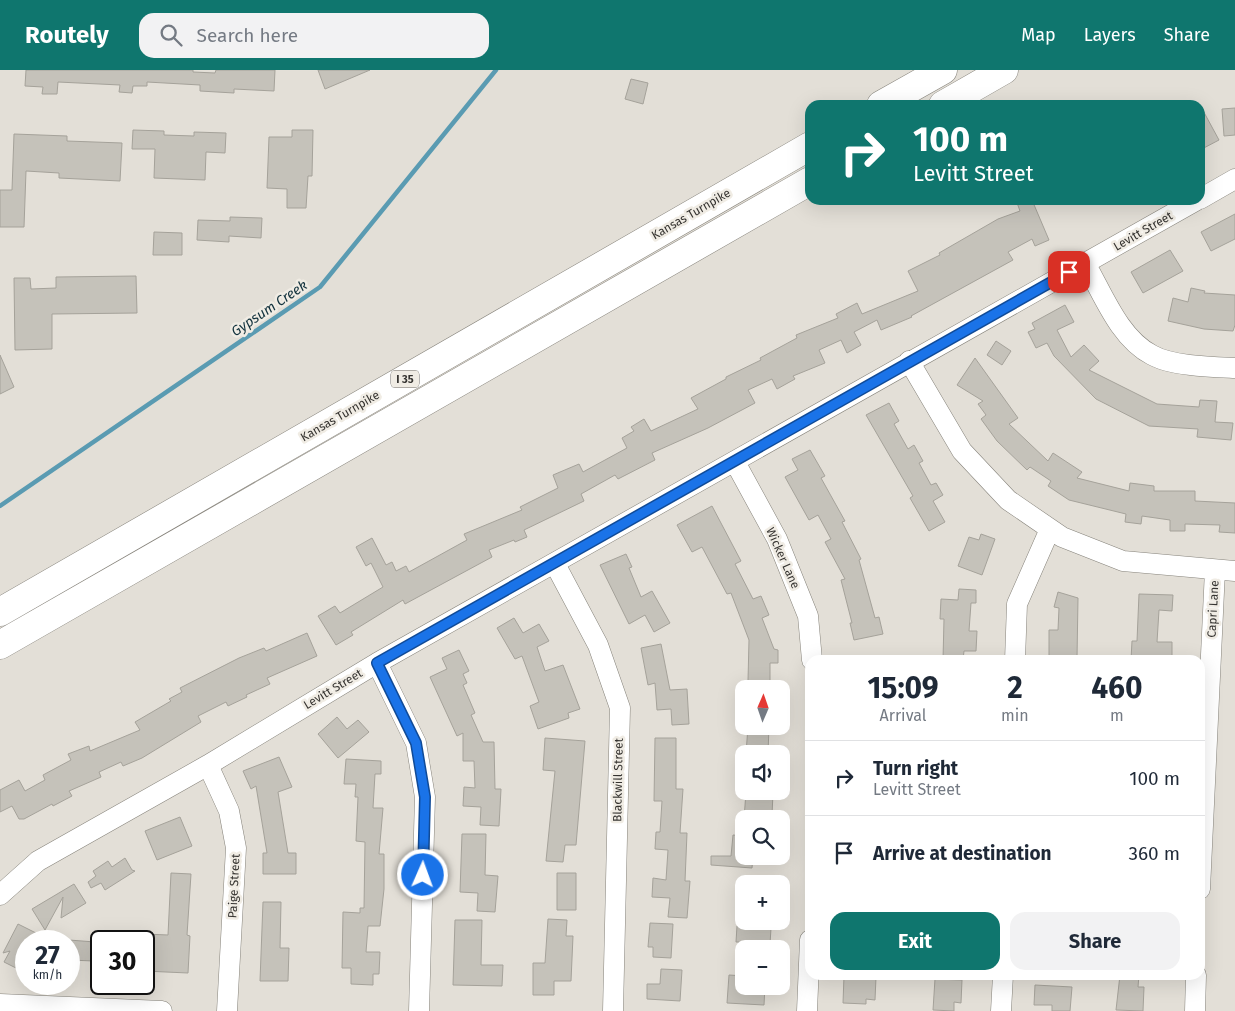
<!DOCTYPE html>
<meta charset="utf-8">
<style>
:root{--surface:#fff;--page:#f2f2f3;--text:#1f2937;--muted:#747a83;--line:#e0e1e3;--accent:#0f766e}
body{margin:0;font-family:"Fira Sans",sans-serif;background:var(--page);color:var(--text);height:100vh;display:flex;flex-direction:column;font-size:19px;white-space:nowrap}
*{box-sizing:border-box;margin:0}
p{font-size:16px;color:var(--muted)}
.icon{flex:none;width:28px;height:28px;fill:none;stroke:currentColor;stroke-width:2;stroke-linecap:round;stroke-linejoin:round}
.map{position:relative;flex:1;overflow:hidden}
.details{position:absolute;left:805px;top:585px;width:400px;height:325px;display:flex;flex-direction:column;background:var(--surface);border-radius:15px;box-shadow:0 5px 20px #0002}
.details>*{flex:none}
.top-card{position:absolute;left:805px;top:30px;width:400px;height:105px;border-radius:15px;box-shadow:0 5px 20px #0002;background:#0f766e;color:#fff;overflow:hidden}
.needle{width:32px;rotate:2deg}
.fabs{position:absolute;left:735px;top:610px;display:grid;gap:10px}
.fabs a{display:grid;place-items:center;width:55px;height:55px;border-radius:10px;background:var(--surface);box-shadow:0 5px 20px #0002;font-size:25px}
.speed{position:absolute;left:15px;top:860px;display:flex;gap:10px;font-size:25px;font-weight:700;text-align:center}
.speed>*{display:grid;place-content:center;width:65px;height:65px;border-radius:50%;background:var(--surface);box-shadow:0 5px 20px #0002;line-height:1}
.speed small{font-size:12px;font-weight:400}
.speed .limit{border:2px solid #111;border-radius:8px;background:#fff;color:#111}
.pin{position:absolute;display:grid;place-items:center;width:42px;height:42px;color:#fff;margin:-21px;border-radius:10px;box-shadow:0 2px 8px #0006}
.me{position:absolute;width:55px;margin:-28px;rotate:2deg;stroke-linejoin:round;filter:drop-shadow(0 0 4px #0008)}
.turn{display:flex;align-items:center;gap:18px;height:105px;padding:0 25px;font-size:22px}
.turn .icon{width:65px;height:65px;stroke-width:2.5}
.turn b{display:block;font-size:35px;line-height:42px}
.eta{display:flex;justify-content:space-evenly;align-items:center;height:85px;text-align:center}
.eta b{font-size:30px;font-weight:700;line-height:35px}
.action{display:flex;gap:10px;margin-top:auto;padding:10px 25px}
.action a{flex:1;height:58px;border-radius:15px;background:var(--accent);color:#fff;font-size:20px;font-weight:700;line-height:58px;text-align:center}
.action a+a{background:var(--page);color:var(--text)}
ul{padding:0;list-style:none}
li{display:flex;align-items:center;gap:15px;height:75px;padding:0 25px;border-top:1px solid var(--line)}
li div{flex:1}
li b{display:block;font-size:19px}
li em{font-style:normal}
header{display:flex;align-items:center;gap:30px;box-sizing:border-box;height:70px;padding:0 25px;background:var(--accent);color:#fff}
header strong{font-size:24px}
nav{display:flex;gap:28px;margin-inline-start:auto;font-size:18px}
.search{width:350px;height:45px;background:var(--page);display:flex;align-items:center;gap:12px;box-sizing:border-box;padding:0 18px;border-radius:15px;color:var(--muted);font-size:19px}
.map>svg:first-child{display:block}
</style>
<header>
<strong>Routely</strong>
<div class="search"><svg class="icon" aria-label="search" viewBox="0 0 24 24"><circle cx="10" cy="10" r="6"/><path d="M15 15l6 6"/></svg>Search here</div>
<nav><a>Map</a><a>Layers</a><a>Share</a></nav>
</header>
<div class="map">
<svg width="1235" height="941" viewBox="0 0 1235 941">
<rect width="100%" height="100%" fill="#e3dfd7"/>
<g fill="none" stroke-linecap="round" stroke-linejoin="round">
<path stroke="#5a9bb2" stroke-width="4.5" d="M0,436L320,217L496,0"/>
</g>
<path fill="#c5c2ba" stroke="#a5a29a" d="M26,0H193V2L215,3L216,0H275L274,21L234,19V23L200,21V15L147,12V16H133L132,23L119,22L120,15L58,12L57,24H42L43,17L25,16Z
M318,0H370L325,19Z
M631,9L648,13L643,34L625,29Z
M1200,35L1219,70L1200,80Z
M1235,38V65L1224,66L1222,39Z
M133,60L164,61V65L194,66V62L226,63L225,83L206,82L205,110L154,108L155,79H132Z
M292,60H313L312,106H308L306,138H287V119L267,118L269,67H292Z
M14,64L67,66V71L122,73L120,111L59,108V103L26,101L24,157H0V120H12Z
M1016,130H1032L1049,170L1035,176L1032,169L1008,182L1013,190L911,246L912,247L881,260L877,250L854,262L861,275L847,283L841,270L819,280L825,293L793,306L795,309L777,319L772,309L748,320L755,333L708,358L652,383L655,390L618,409L615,405L581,424L584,431L524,460L527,467L515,472L514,470L489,480L492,487L405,534L403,530L351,562L353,565L336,575L318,546L335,536L340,543L383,517L371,493L366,496L356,477L372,468L386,495L392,492L396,501L406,496L409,502L467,470L464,464L522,440L520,437L558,418L553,405L579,394L583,402L627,378L622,368L634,361L631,357L644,349L651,361L698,339L691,328L726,309V307L761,290L760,288L797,268L796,265L838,248L836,244L857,233L862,244L918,221L908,201L940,185L939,183L998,149L1020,141Z
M1235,144V169L1211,181L1201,162Z
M230,147L262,148L261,168L229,166V172L197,170L198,150L230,151Z
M154,162L182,163V185H153Z
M1170,180L1183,201L1143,223L1131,202Z
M136,206L137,243L52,244V279L15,280L14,208H30L31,219L56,218V207Z
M1191,218L1205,221L1204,223L1235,225V255L1233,261L1204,259L1168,251L1173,228L1188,232Z
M1065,235L1074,252L1057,260L1071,287L1084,275L1099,291L1089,300L1157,334L1199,337L1200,330L1217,331L1215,352L1233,353L1231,370L1197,367L1198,359L1149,356L1096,329L1054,286L1047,273L1036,278L1028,262L1035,259L1032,253Z
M996,271L1011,281L1002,295L987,285Z
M0,285L14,317L0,324Z
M975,288L1018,348L1009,354L1048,391L1053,383L1082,402L1077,408L1129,421L1130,413L1154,416V421H1195V431L1235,433V463L1219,462L1220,455L1185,454V461H1170V450L1142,446L1141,454L1125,452L1126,444L1069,430L1048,416L1051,411L1030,397L1027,400L997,371L981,349L986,345L978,334L983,331L957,315Z
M889,333L899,351L894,354L908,379L914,375L923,391L919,393L931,415L936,413L943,425L933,431L945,452L929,461L910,428L913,426L866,345Z
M810,380L825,406L821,408L845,451L842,452L861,489L859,490L875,548L879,547L883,564L854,570L850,553H852L841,510L845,509L825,472L831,469L818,445L809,450L785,407L798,400L792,389Z
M712,436L741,491L735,494L753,529L761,526L769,545L762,548L774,579L778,580V593H770V611H748L749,570L731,523L727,524L702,477L692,482L677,455Z
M981,464L995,469L982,505L958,496L969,467L979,470Z
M626,484L632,497L629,498L641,527L652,521L670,553L654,562L645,545L629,554L600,495Z
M959,519L976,520V533H971L969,561H977L976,581H964L963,590H943L944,549H940L941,529L958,530Z
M1058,522L1078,528L1077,588L1049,587V560H1058L1059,538L1054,537Z
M1139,524L1173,525L1172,541L1159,540L1157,572H1172V589L1131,590L1132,571H1137Z
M514,548L523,563L539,554L549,571L537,577L545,601L563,595L580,639L568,643L569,648L538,659L530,636L539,632L522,586L515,589L497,558Z
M307,563L317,586L267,608L270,614L246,625L247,627L228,636L226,632L198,646L201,652L142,688L123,696L121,692L99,702L101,707L69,721L72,726L53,736L52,734L24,749H19L12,736L0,742V720L19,710L25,721L45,710L43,705L71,690L68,684L89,676L90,681L140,660L135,652L171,631L169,629L182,622L180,618L239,588L264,578L266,581Z
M661,574L670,620L687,619L689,654L672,655L671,639L657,640L655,613L648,615L641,578Z
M459,580L469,601L463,604L467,613L463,615L475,643L471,645L483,672H494L495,719H501L499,756L480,755L481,737L463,736L464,717L475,718L474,691H463V663L457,666L430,607L447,599L442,588Z
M337,647L347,659L358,650L369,662L338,688L318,664Z
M748,656H769L768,684H746Z
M545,668L585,671L576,775H565L563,792L546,791L555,701L543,700Z
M655,668H676V719H683L680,763H687L685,811H690L687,848L668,847L670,828L652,827L653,808L666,810L668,780L655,779L656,762H660L662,731H654Z
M279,687L292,717L278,722L288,783H296V804H263V783H267L256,716L251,719L243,701Z
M346,689L381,691V704H375L373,738H383L379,784H384V819L380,856H368L366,882H380L379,904H373V915L351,914V898H342L343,842L360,843V838H364L365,772L356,771L358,727H355L356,714H344Z
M746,722L773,723L772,745H767V749H744Z
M180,747L192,776L157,790L145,761Z
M462,764H486L485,805L498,806L495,842L477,841L478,823L460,822Z
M733,765L744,766V786H753L752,798L711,795V786H731Z
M125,788L132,800L135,801L105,820L101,813L91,818L88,812L96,806L93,801L108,791L112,797Z
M171,803L191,804L187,865L190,866L188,903L144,901V864L168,865Z
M557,803H576V840H557Z
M74,814L86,833L61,848L63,827L45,860L32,839Z
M263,832H281L280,878H289L288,911H260Z
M548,849L567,850L566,866H573L571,911H554V925H533V893H545Z
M455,850H482L481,895H503L502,916L453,915Z
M650,853L673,854L671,888L653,887V877H648Z
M18,854L36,863L26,869V903L4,892L10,881L3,883Z
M737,856L771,858L770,874L759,873V879H738L739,872H736Z
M69,870L95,872L94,891L69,890Z
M661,899L682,900L680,931L647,929V914H660Z
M729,905L744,906V916H765L764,935L727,933Z
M1120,905H1139L1138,917H1144L1143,941L1116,940Z
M844,906L876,907L875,930L866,929V934L843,933Z
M935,909L962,910L961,933L954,932V941L933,940Z
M1035,915L1072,917L1070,941H1052V935H1034Z"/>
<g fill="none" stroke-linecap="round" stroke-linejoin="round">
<defs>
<path id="minor" d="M1200,129L1235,109
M1085,193C1103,224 1119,268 1152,285C1171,296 1213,297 1235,298
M909,291L962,381L1008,430L1062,467L1123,491L1235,501
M735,392L777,469L808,546L812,590
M555,494L598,575L620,638L613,941
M1015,590L1017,534L1050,459
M377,593L416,673L425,727L419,941
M208,695L229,741L236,778L227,941
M1200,819L1215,500
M0,825L38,791L208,695L377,593L1197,130
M0,934L162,941
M807,941L810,870
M1001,941L1003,905
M1195,941L1196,905"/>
<path id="highway" d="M881,35L943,0
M943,35L1004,0
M0,542L810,76
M0,575L810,111"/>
</defs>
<use href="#minor" stroke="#86837b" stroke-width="21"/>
<use href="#highway" stroke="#86837b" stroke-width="29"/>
<use href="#minor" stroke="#fff" stroke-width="20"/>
<use href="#highway" stroke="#fff" stroke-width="28"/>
</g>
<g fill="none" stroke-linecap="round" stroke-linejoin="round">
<defs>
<path id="route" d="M423,805L425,727L416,673L377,593L1069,202"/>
</defs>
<use href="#route" stroke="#114b97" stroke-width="12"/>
<use href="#route" stroke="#1a73e8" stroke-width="9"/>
</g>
<g text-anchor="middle" stroke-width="5" stroke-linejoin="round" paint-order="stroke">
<rect fill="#f0ece4" stroke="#6e6b67" stroke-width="1" x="391" y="300.5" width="28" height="17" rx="4"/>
<g font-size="11" font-weight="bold" fill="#363431">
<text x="405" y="313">I 35</text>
</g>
<g font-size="12" fill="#363431" stroke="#f0ece4">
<text transform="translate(691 144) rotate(-30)" y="4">Kansas Turnpike</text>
<text transform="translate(1143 161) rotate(-30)" y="4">Levitt Street</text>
<text transform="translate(340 346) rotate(-30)" y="4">Kansas Turnpike</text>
<text transform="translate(783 488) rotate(66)" y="4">Wicker Lane</text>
<text transform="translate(1213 539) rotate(-87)" y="4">Capri Lane</text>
<text transform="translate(333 619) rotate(-31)" y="4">Levitt Street</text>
<text transform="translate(618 710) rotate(-89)" y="4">Blackwill Street</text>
<text transform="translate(234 816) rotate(-87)" y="4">Paige Street</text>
</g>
<g font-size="14" font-style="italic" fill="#11313c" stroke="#f0ece4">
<text transform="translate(269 238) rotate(-34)" y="5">Gypsum Creek</text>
</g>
</g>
</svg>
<div class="fabs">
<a><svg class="needle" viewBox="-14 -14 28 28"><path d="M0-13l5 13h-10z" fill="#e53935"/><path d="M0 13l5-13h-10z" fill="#747a83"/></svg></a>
<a><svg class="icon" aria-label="sound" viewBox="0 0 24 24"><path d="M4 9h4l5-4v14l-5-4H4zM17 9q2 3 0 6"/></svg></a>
<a><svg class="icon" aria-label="search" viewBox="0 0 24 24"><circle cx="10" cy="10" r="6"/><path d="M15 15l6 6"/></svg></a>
<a>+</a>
<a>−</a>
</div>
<div class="speed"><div>27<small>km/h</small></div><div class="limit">30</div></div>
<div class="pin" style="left:1069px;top:202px;background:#d93025"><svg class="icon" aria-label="arrive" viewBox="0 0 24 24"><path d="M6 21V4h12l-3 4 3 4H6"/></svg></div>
<svg class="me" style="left:423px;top:805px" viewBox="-20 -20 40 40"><circle r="17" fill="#1a73e8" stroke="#fff" stroke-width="3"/><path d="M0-11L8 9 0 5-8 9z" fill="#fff"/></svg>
<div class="top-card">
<div class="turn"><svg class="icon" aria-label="right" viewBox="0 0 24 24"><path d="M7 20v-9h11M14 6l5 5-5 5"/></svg><div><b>100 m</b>Levitt Street</div></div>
</div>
<section class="details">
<div class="eta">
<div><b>15:09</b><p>Arrival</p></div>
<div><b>2</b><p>min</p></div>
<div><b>460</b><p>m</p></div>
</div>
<ul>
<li><svg class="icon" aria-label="right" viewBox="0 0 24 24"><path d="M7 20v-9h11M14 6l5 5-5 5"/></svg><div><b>Turn right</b><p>Levitt Street</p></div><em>100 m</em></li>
<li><svg class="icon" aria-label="arrive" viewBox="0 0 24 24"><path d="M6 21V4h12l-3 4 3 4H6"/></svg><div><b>Arrive at destination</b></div><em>360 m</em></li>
</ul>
<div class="action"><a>Exit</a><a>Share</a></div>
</section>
</div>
